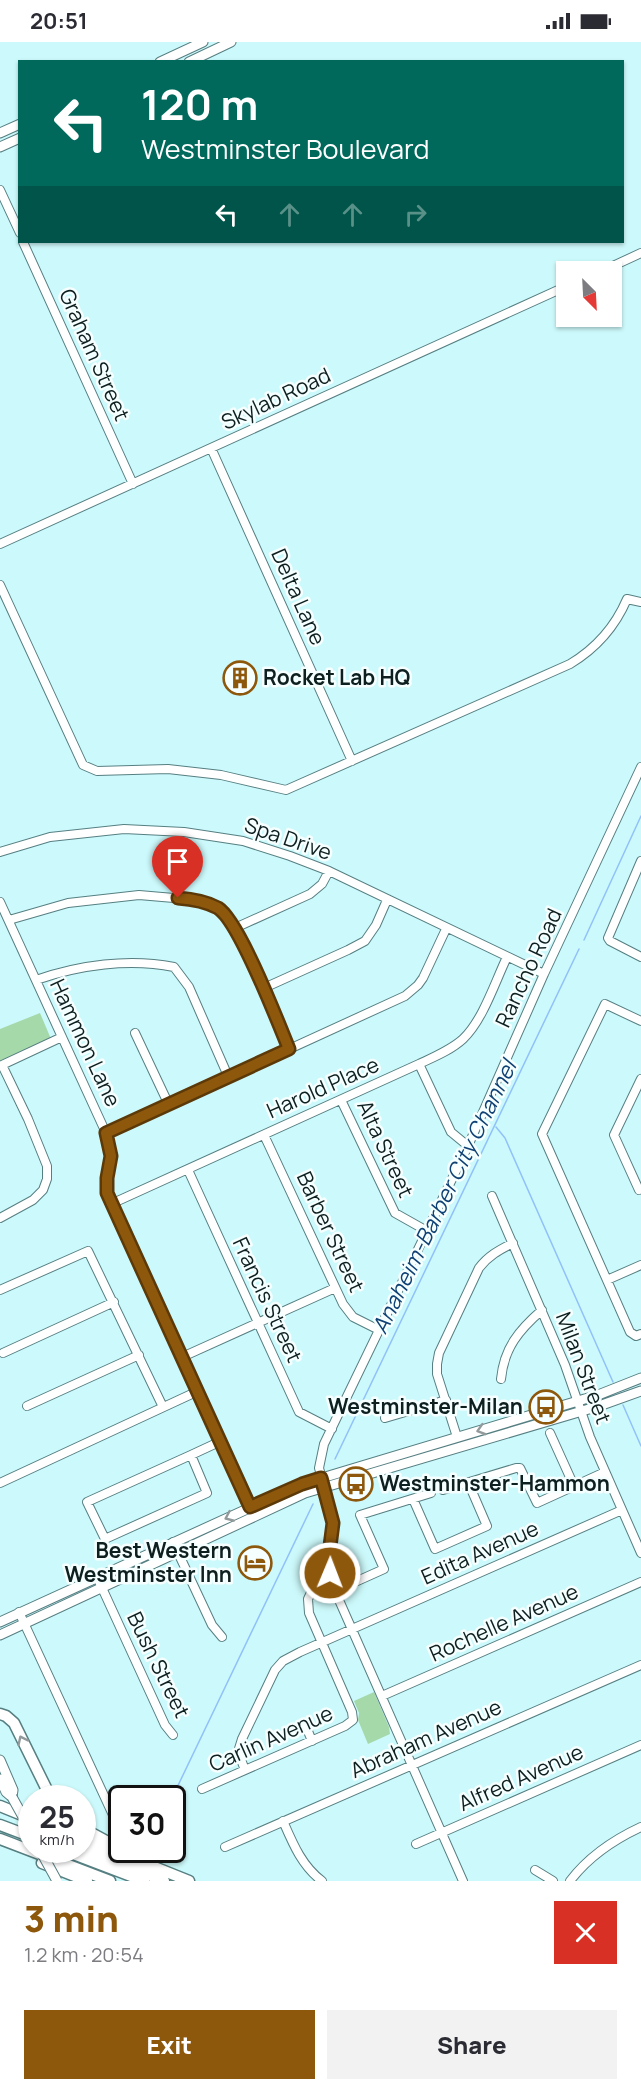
<!DOCTYPE html>
<meta charset="utf-8">
<style>
:root{--surface:#fff;--page:#f2f2f3;--text:#2b2b33;--muted:#7c7c81;--accent:#8e580c}
body{margin:0;font-family:Manrope,sans-serif;background:var(--page);color:var(--text);height:100vh;display:flex;flex-direction:column;font-size:22px;white-space:nowrap}
*{box-sizing:border-box;margin:0}
p{font-size:20px;color:var(--muted)}
.icon{flex:none;width:33px;height:33px;fill:none;stroke:currentColor;stroke-width:2;stroke-linecap:round;stroke-linejoin:round}
.map{position:relative;height:1839px;overflow:hidden}
.drawer{display:flex;flex-direction:column;background:var(--surface);flex:1}
.drawer>*{flex:none}
.banner{position:absolute;left:18px;top:18px;width:606px;height:183px;border-radius:0px;box-shadow:0 2px 4px #0004;background:#00695c;color:#fff;overflow:hidden}
.needle{width:39px;rotate:156deg}
.controls{position:absolute;left:556px;top:219px;display:grid;gap:12px}
.controls a{display:grid;place-items:center;width:66px;height:66px;border-radius:0px;background:var(--surface);box-shadow:0 2px 4px #0004;font-size:30px}
.speed{position:absolute;left:18px;top:1743px;display:flex;gap:12px;font-size:30px;font-weight:700;text-align:center}
.speed>*{display:grid;place-content:center;width:78px;height:78px;border-radius:50%;background:var(--surface);box-shadow:0 2px 4px #0004;line-height:1}
.speed small{font-size:15px;font-weight:400}
.speed .limit{border:3px solid #111;border-radius:9px;background:#fff;color:#111}
.pin{position:absolute;display:grid;place-items:center;width:51px;height:51px;color:#fff;margin:-62px -26px;border-radius:50% 50% 50% 0;rotate:-45deg;box-shadow:0 0 6px #0007}
.pin .icon{rotate:45deg}
.me{position:absolute;width:66px;margin:-33px;rotate:1deg;stroke-linejoin:round;filter:drop-shadow(0 0 4px #0008)}
.turn{display:flex;align-items:center;gap:21px;height:126px;padding:0 24px;font-size:27px}
.turn .icon{width:78px;height:78px;stroke-width:2.5}
.turn b{display:block;font-size:42px;line-height:51px}
.lanes{display:flex;align-items:center;height:57px;padding:0 24px;background:#0003;justify-content:center;gap:30px;direction:ltr}
.lanes .off{opacity:.35}
.round{display:grid;place-items:center;flex:none;width:63px;height:63px;border-radius:0px;background:var(--page)}
.overview{display:flex;align-items:center;justify-content:space-between;height:102px;padding:0 24px}
h1{font-size:36px;font-weight:800;line-height:45px;color:var(--accent)}
.action{display:flex;gap:12px;margin-top:auto;padding:12px 24px}
.action a{flex:1;height:69px;border-radius:0px;background:var(--accent);color:#fff;font-size:24px;font-weight:800;line-height:69px;text-align:center}
.action a+a{background:var(--page);color:var(--text)}
.status{display:flex;justify-content:space-between;align-items:center;height:42px;padding:0 30px;background:var(--surface);direction:ltr}
.status svg{height:16px;fill:currentColor}
.map>svg:first-child{display:block}
</style>
<div class="status"><b>20:51</b><svg viewBox="0 0 49 12"><path d="M0 12V9h3v3zM5 12V6h3v6zM10 12V3h3v9zM15 12V0h3v12zM26 1h20v11H26zM47 4h2v5h-2z"/></svg></div>
<div class="map">
<svg width="641" height="1839" viewBox="0 0 641 1839">
<rect width="100%" height="100%" fill="#ccf9fb"/>
<path fill="#a5d9aa" d="M40,971L51,997L0,1020V987Z
M374,1650L389,1685L390,1692L368,1702L358,1678L359,1671L354,1659Z"/>
<g fill="none" stroke-linecap="round" stroke-linejoin="round">
<path stroke="#91c1fa" stroke-width="1.5" d="M584,898L641,774
M496,1085L505,1096L613,1340
M623,1363L641,1404
M335,1417L579,907
M172,1756L313,1462"/>
<defs>
<path id="minor" d="M0,148L20,191
M23,200L133,442
M600,230L641,211
M211,406L352,719
M0,502L567,244
M0,543L83,723L97,729L168,727L221,733L286,748L570,622C595,607 615,585 627,557L641,560
M0,810L50,795L124,787L184,790L243,799L290,814L329,829L544,932
M641,819L608,896L610,899L641,915
M0,860L106,1091C108,1098 111,1107 111,1115C111,1134 104,1141 111,1162L252,1470
M9,878L68,861L139,853L197,858L220,867L234,885L263,945L289,1007
M235,886L310,852L322,842L329,829
M36,938C79,923 129,916 174,925L189,945L228,1034
M264,946L348,908L365,899L376,883L387,858
M641,979L605,962L542,1092L630,1290L636,1294L641,1292
M135,991L168,1061
M419,1022L451,1090L468,1104
M0,1024L62,995
M341,1058L395,1171L427,1189
M106,1091L405,954L418,943L423,936L446,887
M264,1093L343,1262L353,1275L379,1288
M188,1128L299,1370L332,1387
M639,1148L614,1093L641,1037
M492,1154L565,1323L590,1395L641,1511
M111,1162L419,1022C434,1015 451,1008 463,997C483,978 495,940 507,915
M0,1176L33,1158L43,1148L47,1137V1124L28,1077L2,1023
M607,1238L641,1223
M0,1248L88,1209L163,1365
M3,1311L114,1260
M180,1316L335,1246
M501,1337C504,1306 519,1288 542,1268
M27,1364L139,1313
M385,1376L446,1358
M550,1391L574,1444
M457,1395L437,1332V1322L439,1311L479,1226C488,1214 499,1208 513,1201
M191,1413L207,1451L105,1497L87,1460Z
M191,1413L219,1400
M0,1441L196,1350
M443,1448L516,1426H520L537,1461L605,1430
M413,1457L435,1507L487,1484L468,1440
M173,1500L212,1583L222,1595
M97,1535L165,1683L173,1693
M335,1549L384,1527L360,1473L431,1451
M19,1570L113,1773L122,1783
M382,1654L641,1540
M305,1682L312,1699
M245,1728L238,1710L242,1697L275,1628L283,1619L300,1610L622,1468
M202,1747L345,1684L353,1678L352,1670L309,1571L308,1557L316,1540
M283,1779C293,1802 302,1824 322,1839
M416,1802L641,1703
M225,1805L641,1623
M535,1828L553,1839
M463,1839L335,1549L329,1522L332,1474L319,1426L324,1402L468,1104L544,932L641,725
M570,1839C589,1814 613,1798 641,1785"/>
<path id="major" d="M160,20L203,0
M189,20L231,0
M0,91L20,82
M0,105L20,96
M0,1580L302,1442L598,1353L641,1336
M0,1593L305,1451L599,1364L641,1349
M0,1718L13,1748L12,1755
M0,1737L6,1750L12,1755"/>
<path id="highway" d="M0,1672L6,1674L14,1681L51,1756
M0,1764L32,1777
M0,1783L32,1795
M82,1786L106,1799
M82,1796L189,1839
M0,1797L110,1839
M82,1807L164,1839
M63,1808L144,1839
M42,1821L87,1839"/>
</defs>
<use href="#minor" stroke="#567f82" stroke-width="10"/>
<use href="#major" stroke="#567f82" stroke-width="11"/>
<use href="#highway" stroke="#567f82" stroke-width="13"/>
<use href="#minor" stroke="#fff" stroke-width="8"/>
<use href="#major" stroke="#fff" stroke-width="9"/>
<use href="#highway" stroke="#fff" stroke-width="10"/>
<defs>
<path id="major-bridge" d="M12,1755L32,1791
M40,1808L57,1839"/>
</defs>
<use href="#major-bridge" stroke="#567f82" stroke-width="11" stroke-linecap="butt"/>
<use href="#major-bridge" stroke="#fff" stroke-width="9"/>
</g>
<defs><path id="oneway-chevron" d="M-2-3.5L2.5 0L-2 3.5" fill="none" stroke-width="1.6" stroke-linecap="round" stroke-linejoin="round" transform="scale(1.5)"/></defs>
<g stroke="#939a9b">
<use href="#oneway-chevron" transform="translate(481 1388) rotate(163)"/>
<use href="#oneway-chevron" transform="translate(229 1475) rotate(156)"/>
<use href="#oneway-chevron" transform="translate(22 1698) rotate(-115)"/>
</g>
<g fill="none" stroke-linecap="round" stroke-linejoin="round">
<defs>
<path id="route" d="M178,856C192,857 205,859 218,866C239,879 278,980 289,1007L106,1091L111,1114L107,1136V1151L250,1465L302,1442L321,1436L333,1481L329,1512L330,1531"/>
</defs>
<use href="#route" stroke="#5c3908" stroke-width="15"/>
<use href="#route" stroke="#8e580c" stroke-width="10"/>
</g>
<defs>
<symbol id="building-ring" viewBox="-11 -11 22 22"><circle r="9.5" fill="#f6ffff" stroke="#8e580c" stroke-width="1.5"/><path d="M-4-6H4V6H1V3H-1V6H-4ZM-2.5-4.3h1.7v1.8h-1.7ZM.8-4.3h1.7v1.8H.8ZM-2.5-1h1.7V.8h-1.7ZM.8-1h1.7V.8H.8Z" fill="#8e580c"/></symbol>
<symbol id="bus-ring" viewBox="-11 -11 22 22"><circle r="9.5" fill="#f6ffff" stroke="#8e580c" stroke-width="1.5"/><path d="M-5-6H5V4H4V6H2V4H-2V6H-4V4H-5ZM-3.5-4V0h7V-4ZM-3.5 1.2v1.5H-2V1.2ZM2 1.2v1.5H3.5V1.2Z" fill="#8e580c"/></symbol>
<symbol id="hotel-ring" viewBox="-11 -11 22 22"><circle r="9.5" fill="#f6ffff" stroke="#8e580c" stroke-width="1.5"/><path d="M-6-4.5h1.5V1H6V5H4.5V3h-9V5H-6ZM-4 0a1.8 1.8 0 1 1 3.6 0ZM.5 0V-2.5h3Q6-2.5 6 0Z" fill="#8e580c"/></symbol>
</defs>
<g fill-rule="evenodd">
<use href="#building-ring" x="221" y="617" width="38" height="38"/>
<use href="#bus-ring" x="527" y="1346" width="38" height="38"/>
<use href="#bus-ring" x="337" y="1423" width="38" height="38"/>
<use href="#hotel-ring" x="236" y="1502" width="38" height="38"/>
</g>
<g text-anchor="middle" stroke-width="5" stroke-linejoin="round" paint-order="stroke">
<g font-size="21" fill="#0e1f20" stroke="#f6ffff">
<text transform="translate(94 313) rotate(66)" y="7">Graham Street</text>
<text transform="translate(276 357) rotate(-25)" y="7">Skylab Road</text>
<text transform="translate(298 555) rotate(66)" y="7">Delta Lane</text>
<text transform="translate(288 797) rotate(19)" y="7">Spa Drive</text>
<text transform="translate(529 926) rotate(-65)" y="7">Rancho Road</text>
<text transform="translate(85 1001) rotate(65)" y="7">Hammon Lane</text>
<text transform="translate(323 1046) rotate(-24)" y="7">Harold Place</text>
<text transform="translate(385 1107) rotate(65)" y="7">Alta Street</text>
<text transform="translate(330 1190) rotate(65)" y="7">Barber Street</text>
<text transform="translate(267 1258) rotate(65)" y="7">Francis Street</text>
<text transform="translate(583 1326) rotate(69)" y="7">Milan Street</text>
<text transform="translate(480 1511) rotate(-24)" y="7">Edita Avenue</text>
<text transform="translate(504 1581) rotate(-24)" y="7">Rochelle Avenue</text>
<text transform="translate(158 1623) rotate(64)" y="7">Bush Street</text>
<text transform="translate(271 1697) rotate(-24)" y="7">Carlin Avenue</text>
<text transform="translate(426 1697) rotate(-24)" y="7">Abraham Avenue</text>
<text transform="translate(521 1736) rotate(-24)" y="7">Alfred Avenue</text>
</g>
<g font-size="21" font-weight="bold" fill="#0e1f20" stroke="#f6ffff" text-anchor="start">
<text x="263" y="643">Rocket Lab HQ</text>
<text x="523" y="1372" text-anchor="end">Westminster-Milan</text>
<text x="379" y="1449">Westminster-Hammon</text>
<text x="232" y="1516" text-anchor="end">Best Western<tspan x="232" dy="24">Westminster Inn</tspan></text>
</g>
<g font-size="22" font-style="italic" fill="#104174" stroke="#f6ffff">
<text transform="translate(444 1155) rotate(-64)" y="8">Anaheim-Barber City Channel</text>
</g>
</g>
</svg>
<div class="controls">
<a><svg class="needle" viewBox="-14 -14 28 28"><path d="M0-13l5 13h-10z" fill="#e53935"/><path d="M0 13l5-13h-10z" fill="#7c7c81"/></svg></a>
</div>
<div class="speed"><div>25<small>km/h</small></div><div class="limit">30</div></div>
<div class="pin" style="left:178px;top:856px;background:#d93025"><svg class="icon" aria-label="arrive" viewBox="0 0 24 24"><path d="M6 21V4h12l-3 4 3 4H6"/></svg></div>
<svg class="me" style="left:330px;top:1531px" viewBox="-20 -20 40 40"><circle r="17" fill="#8e580c" stroke="#fff" stroke-width="3"/><path d="M0-11L8 9 0 5-8 9z" fill="#fff"/></svg>
<div class="banner">
<div class="turn"><svg class="icon" aria-label="left" viewBox="0 0 24 24"><path d="M17 20v-9H6M10 6l-5 5 5 5"/></svg><div><b>120 m</b>Westminster Boulevard</div></div>
<div class="lanes"><svg class="icon" aria-label="left" viewBox="0 0 24 24"><path d="M17 20v-9H6M10 6l-5 5 5 5"/></svg><svg class="icon off" aria-label="ahead" viewBox="0 0 24 24"><path d="M12 20V5M6 11l6-6 6 6"/></svg><svg class="icon off" aria-label="ahead" viewBox="0 0 24 24"><path d="M12 20V5M6 11l6-6 6 6"/></svg><svg class="icon off" aria-label="right" viewBox="0 0 24 24"><path d="M7 20v-9h11M14 6l5 5-5 5"/></svg></div>
</div>
</div>
<section class="drawer">
<div class="overview"><div><h1>3 min</h1><p>1.2 km · 20:54</p></div><a class="round" style="background:#d93025;color:#fff"><svg class="icon" aria-label="close" viewBox="0 0 24 24"><path d="M6 6l12 12M18 6L6 18"/></svg></a></div>
<div class="action"><a>Exit</a><a>Share</a></div>
</section>
